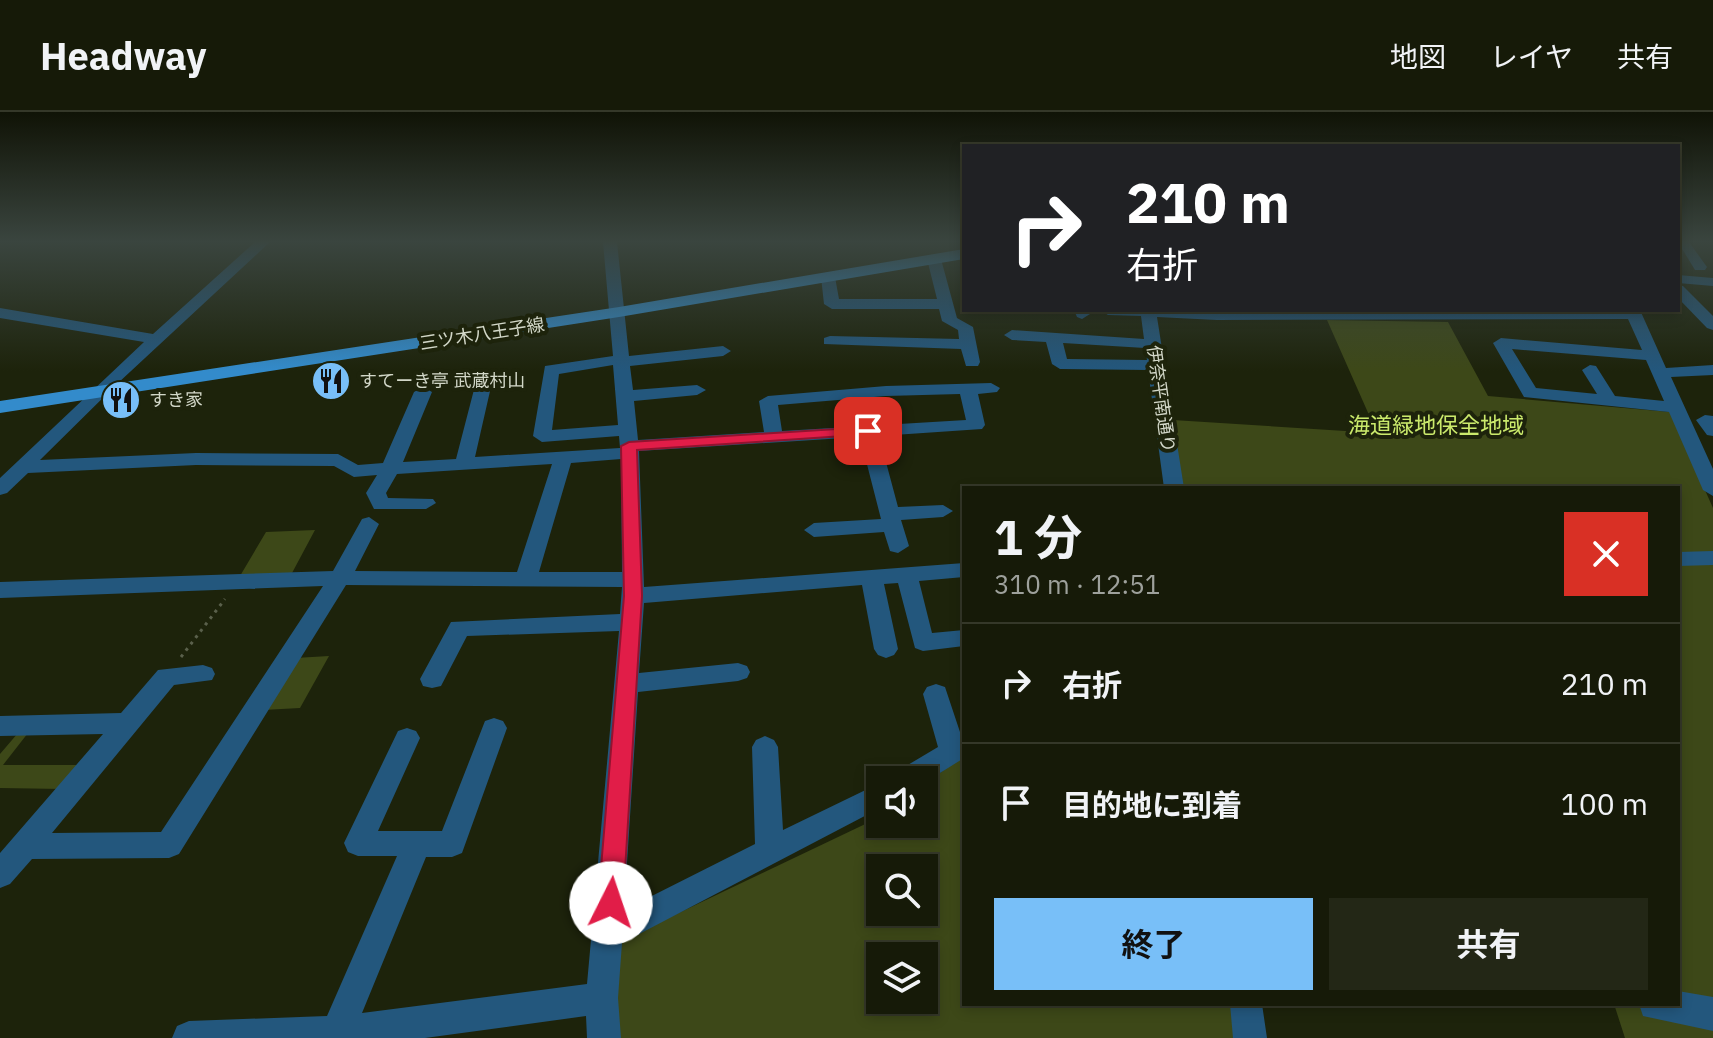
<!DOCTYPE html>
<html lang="ja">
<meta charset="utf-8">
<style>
:root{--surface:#161a08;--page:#232716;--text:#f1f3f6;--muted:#9ea19c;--line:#353829;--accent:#78bff8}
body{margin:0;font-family:"IBM Plex Sans","Noto Sans JP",sans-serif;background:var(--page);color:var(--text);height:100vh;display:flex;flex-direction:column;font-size:30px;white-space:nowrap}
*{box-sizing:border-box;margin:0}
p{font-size:26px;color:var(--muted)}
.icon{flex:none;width:44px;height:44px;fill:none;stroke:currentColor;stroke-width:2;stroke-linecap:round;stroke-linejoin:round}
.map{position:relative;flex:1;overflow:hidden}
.sheet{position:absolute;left:962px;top:374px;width:718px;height:520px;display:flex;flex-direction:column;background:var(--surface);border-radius:0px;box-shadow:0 4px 12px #0003,0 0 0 2px var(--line)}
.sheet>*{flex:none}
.banner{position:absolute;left:962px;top:32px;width:718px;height:168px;border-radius:0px;box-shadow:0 4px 12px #0003,0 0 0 2px var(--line);background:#202124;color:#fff;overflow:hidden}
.tools{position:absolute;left:866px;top:654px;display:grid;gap:16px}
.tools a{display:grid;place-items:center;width:72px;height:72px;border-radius:0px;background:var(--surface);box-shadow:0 4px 12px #0003,0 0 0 2px var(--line);font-size:40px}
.pin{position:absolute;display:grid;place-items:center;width:68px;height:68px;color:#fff;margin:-34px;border-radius:16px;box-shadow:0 4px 12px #0006}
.me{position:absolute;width:88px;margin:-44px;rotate:4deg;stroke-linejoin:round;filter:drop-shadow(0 0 6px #0008)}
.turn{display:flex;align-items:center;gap:28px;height:168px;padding:0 32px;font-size:36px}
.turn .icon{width:104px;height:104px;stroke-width:2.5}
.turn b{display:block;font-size:56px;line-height:68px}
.round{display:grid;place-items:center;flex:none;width:84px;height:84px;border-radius:0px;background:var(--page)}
.summary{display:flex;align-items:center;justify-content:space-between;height:136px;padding:0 32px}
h1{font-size:48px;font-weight:700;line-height:60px}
.button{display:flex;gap:16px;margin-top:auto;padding:16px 32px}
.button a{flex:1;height:92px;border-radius:0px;background:var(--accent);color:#111;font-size:32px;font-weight:700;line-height:92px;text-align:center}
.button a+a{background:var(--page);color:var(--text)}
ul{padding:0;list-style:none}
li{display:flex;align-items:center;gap:24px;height:120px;padding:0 32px;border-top:2px solid var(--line)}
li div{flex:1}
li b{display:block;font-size:30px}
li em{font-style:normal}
header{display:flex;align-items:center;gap:48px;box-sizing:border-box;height:112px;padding:0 40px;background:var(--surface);border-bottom:2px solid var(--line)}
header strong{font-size:38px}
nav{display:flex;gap:44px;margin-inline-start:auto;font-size:28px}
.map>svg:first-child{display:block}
</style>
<header>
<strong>Headway</strong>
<nav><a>地図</a><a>レイヤ</a><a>共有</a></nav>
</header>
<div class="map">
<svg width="1713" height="926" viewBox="0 0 1713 926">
<rect width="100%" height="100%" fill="#1d230b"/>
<path fill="#3d4818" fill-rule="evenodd" d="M1327,208L1448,210L1488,284L1670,300L1713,396V926H1625L1614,892H1678V376H1181L1173,308L1377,321Z
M315,418L292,461L240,464L266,420Z
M329,544L300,596L263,598L295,546Z
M18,621H28L3,653H85L63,677L0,676V642Z
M964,643V892H1236L1240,926H619L617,883L620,829L880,705V712H924V673ZM880,756H924V800H880ZM880,844H924V888H880Z"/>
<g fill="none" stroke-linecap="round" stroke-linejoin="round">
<path stroke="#5a604b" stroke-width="3" stroke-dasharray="3 5" stroke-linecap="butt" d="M181,545L225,487"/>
<path fill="#23577d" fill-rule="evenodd" d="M255,130H270L117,272L40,348L196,341L338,342L358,353L383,351L414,280L423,275L432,280L403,350L456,347L477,266L485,261L493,266L475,345L620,336L619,324L542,330L533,324L545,254L613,244L603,130H617L629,244L723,234L731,239L723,244L630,254L633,278L697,273L706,278L697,283L634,289L638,328L764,320L759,289L768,284L886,274L991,271L1000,276L997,280L978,282L985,313L982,317L879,324L898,395L943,393L953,399L943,405L901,408L909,434L898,441L890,439L884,420L814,425L804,418L814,411L881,407L860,325L639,339L644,475L964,451V465L919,469L932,521L964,518V534L923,539L915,536L898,471L884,472L898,537L894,543L886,546L878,543L874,537L862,473L644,491L639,561L738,551L747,554L750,560L747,566L738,569L638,580L624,798L755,732L752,635L756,628L765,624L774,628L778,635L783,718L880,671V696L622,831L618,886L621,926H587L586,904L425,926H172L177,914L189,909L327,904L397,744H358L348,740L344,731L398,619L407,616L416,619L420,626L378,719H442L485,609L494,606L503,609L507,616L462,741L452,745H426L362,901L587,872L619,519L467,524L441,574L432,576L423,574L420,567L451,510L620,502L622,475L346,473L179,742L169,746L32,747L10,772L0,776V741L103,622L0,624V604L121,601L158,558L203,553L212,556L215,562L212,568L174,573L52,721L161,720L323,474L0,486V470L333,459L362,407L369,405L379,412L355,459L517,460L552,352L397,362L386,381L388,386L433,387L436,391L426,397H374L366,381L377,363L354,365L334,354L196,353L28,361L7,381L0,383V366L144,230L0,206V196L153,222ZM613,253L618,313L552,318L559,262ZM960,282L966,308L782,319L778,293L886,284ZM621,347L622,460H539L571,351Z
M1678,130H1689L1707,155L1705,158H1695Z
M934,143L941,147L957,206L973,215L980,250L978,254H966L961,237L824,232V226L830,224L959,227L958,218L942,209L939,197H832L824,192L821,165L828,161L835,165L839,187H937L927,147Z
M1678,163L1713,166V174L1678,171Z
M1678,173L1683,174L1713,204V218L1707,216L1678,186Z
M1074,198H1090V202L1082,207L1077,205Z
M1100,198H1640L1666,256L1713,253V263L1671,265L1713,357V384L1703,378L1669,300L1524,285L1493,231L1501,226L1642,238L1628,207L1217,208L1157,205L1184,376H1164L1148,258L1060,257L1052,252L1046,230L1012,228L1004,223L1012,218L1144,227L1141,204L1108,203ZM1063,231L1145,236L1147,248L1067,247ZM1512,237L1646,248L1664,289L1615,284L1596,254L1590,253L1582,258L1597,282L1536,276Z
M1705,303L1713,304V324L1707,323L1696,308Z
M1713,439V453L1678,454V440Z
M936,572L945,575L961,623L964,622V646L924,671V668H892L896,660L938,635L923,582L927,575Z
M1678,879L1713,885V919L1643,904L1639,892H1678Z
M1230,892H1262L1267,926H1233Z"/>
<path fill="#338bcb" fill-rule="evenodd" d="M964,137V147L619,205L0,301V289L619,195Z"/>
</g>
<linearGradient id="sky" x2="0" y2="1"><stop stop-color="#101306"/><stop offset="0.5" stop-color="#3a453f"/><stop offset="1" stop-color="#3a453f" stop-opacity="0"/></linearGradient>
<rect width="1713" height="259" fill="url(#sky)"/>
<path fill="#e11d48" stroke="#92132f" stroke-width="2" d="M868,315L876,319L874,322L637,338L642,484L623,791L620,799L611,802L602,799L598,791L624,484L621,334L629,330Z"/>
<defs>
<symbol id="restaurant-disc" viewBox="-11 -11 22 22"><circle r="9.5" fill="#78bff8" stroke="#1d230b"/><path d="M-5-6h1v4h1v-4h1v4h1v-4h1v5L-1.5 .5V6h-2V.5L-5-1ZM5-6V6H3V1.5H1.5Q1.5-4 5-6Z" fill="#111"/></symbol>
</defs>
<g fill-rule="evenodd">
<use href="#restaurant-disc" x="309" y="247" width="44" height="44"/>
<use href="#restaurant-disc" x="99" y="266" width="44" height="44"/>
</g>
<g text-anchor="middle" stroke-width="8" stroke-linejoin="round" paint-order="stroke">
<g font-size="18" fill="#d2d7c8" stroke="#1d230b">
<text transform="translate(482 222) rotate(-9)" y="6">三ツ木八王子線</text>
<text transform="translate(1161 287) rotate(82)" y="6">伊奈平南通り</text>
</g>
<g font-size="18" fill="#d2d7c8" stroke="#1d230b" text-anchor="start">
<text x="359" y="275">すてーき亭 武蔵村山</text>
<text x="149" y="294">すき家</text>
</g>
<g font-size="22" fill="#cbea6c" stroke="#1d230b">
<text x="1436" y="321">海道緑地保全地域</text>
</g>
</g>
</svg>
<div class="tools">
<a><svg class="icon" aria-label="sound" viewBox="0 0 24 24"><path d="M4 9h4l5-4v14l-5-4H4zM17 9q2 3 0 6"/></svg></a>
<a><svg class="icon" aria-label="search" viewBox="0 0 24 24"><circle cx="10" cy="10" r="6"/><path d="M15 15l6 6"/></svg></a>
<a><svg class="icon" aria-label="layers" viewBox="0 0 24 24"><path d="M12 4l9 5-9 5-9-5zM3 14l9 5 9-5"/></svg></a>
</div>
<div class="pin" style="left:868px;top:319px;background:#d93025"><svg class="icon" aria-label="arrive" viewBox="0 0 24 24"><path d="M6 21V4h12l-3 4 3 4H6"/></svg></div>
<svg class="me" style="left:611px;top:791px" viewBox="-20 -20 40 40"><circle r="19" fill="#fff"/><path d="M0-13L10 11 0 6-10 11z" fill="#e11d48"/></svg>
<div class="banner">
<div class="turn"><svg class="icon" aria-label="right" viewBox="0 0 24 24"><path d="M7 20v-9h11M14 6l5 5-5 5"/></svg><div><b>210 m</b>右折</div></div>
</div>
<section class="sheet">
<div class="summary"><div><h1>1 分</h1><p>310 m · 12:51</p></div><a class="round" style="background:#d93025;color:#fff"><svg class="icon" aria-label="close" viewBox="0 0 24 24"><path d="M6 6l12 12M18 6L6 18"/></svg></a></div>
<ul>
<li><svg class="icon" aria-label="right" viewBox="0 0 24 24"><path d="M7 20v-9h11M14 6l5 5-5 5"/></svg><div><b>右折</b></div><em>210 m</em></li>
<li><svg class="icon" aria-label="arrive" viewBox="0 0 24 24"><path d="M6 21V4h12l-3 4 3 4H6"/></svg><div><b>目的地に到着</b></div><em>100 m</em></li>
</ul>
<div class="button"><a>終了</a><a>共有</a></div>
</section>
</div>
